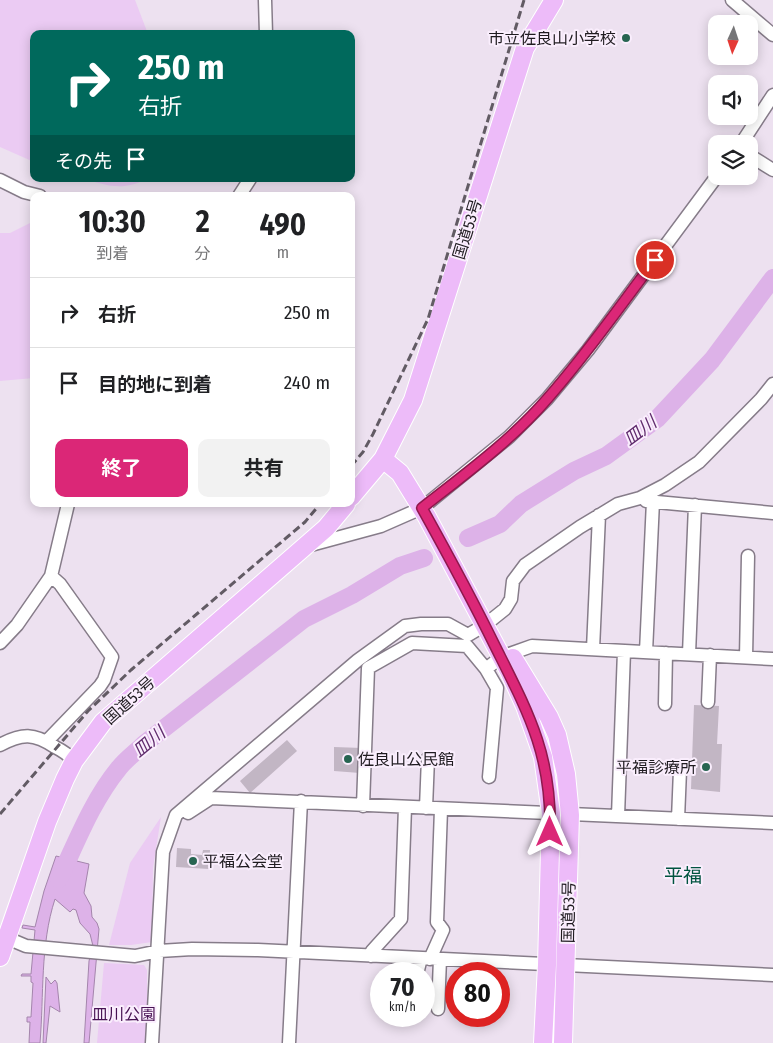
<!DOCTYPE html>
<html lang="ja">
<meta charset="utf-8">
<style>
:root{--surface:#fff;--page:#f2f2f2;--text:#202124;--muted:#757577;--line:#e0e0e0;--accent:#db2777}
body{margin:0;font-family:"Fira Sans Condensed","Noto Sans JP",sans-serif;background:var(--page);color:var(--text);height:100vh;display:flex;flex-direction:column;font-size:19px;white-space:nowrap}
*{box-sizing:border-box;margin:0}
p{font-size:16px;color:var(--muted)}
.icon{flex:none;width:28px;height:28px;fill:none;stroke:currentColor;stroke-width:2;stroke-linecap:round;stroke-linejoin:round}
.map{position:relative;flex:1;overflow:hidden}
.panel{position:absolute;left:30px;top:192px;width:325px;height:315px;display:flex;flex-direction:column;background:var(--surface);border-radius:10px;box-shadow:0 2px 12px #0003}
.panel>*{flex:none}
.hud{position:absolute;left:30px;top:30px;width:325px;height:152px;border-radius:10px;box-shadow:0 2px 12px #0003;background:#00695c;color:#fff;overflow:hidden}
.needle{width:32px;rotate:183deg}
.controls{position:absolute;left:708px;top:15px;display:grid;gap:10px}
.controls a{display:grid;place-items:center;width:50px;height:50px;border-radius:10px;background:var(--surface);box-shadow:0 2px 12px #0003;font-size:25px}
.speed{position:absolute;left:370px;top:962px;display:flex;gap:10px;font-size:25px;font-weight:700;text-align:center}
.speed>*{display:grid;place-content:center;width:65px;height:65px;border-radius:50%;background:var(--surface);box-shadow:0 2px 12px #0003;line-height:1}
.speed small{font-size:12px;font-weight:400}
.speed .limit{border:8px solid #d22;background:#fff;color:#111}
.pin{position:absolute;display:grid;place-items:center;width:42px;height:42px;color:#fff;margin:-21px;border:2px solid #fff;border-radius:50%;box-shadow:0 1px 5px #0007}
.me{position:absolute;width:55px;margin:-28px;rotate:0deg;stroke-linejoin:round;filter:drop-shadow(0 0 4px #0008)}
.turn{display:flex;align-items:center;gap:18px;height:105px;padding:0 25px;font-size:22px}
.turn .icon{width:65px;height:65px;stroke-width:2.5}
.turn b{display:block;font-size:35px;line-height:42px}
.then{display:flex;align-items:center;height:48px;padding:0 25px;background:#0003;gap:10px;font-size:19px}
.eta{display:flex;justify-content:space-evenly;align-items:center;height:85px;text-align:center}
.eta b{font-size:30px;font-weight:700;line-height:35px}
.button{display:flex;gap:10px;margin-top:auto;padding:10px 25px}
.button a{flex:1;height:58px;border-radius:10px;background:var(--accent);color:#fff;font-size:20px;font-weight:700;line-height:58px;text-align:center}
.button a+a{background:var(--page);color:var(--text)}
ul{padding:0;list-style:none}
li{display:flex;align-items:center;gap:15px;height:70px;padding:0 25px;border-top:1px solid var(--line)}
li div{flex:1}
li b{display:block;font-size:19px}
li em{font-style:normal}
.map>svg:first-child{display:block}
</style>
<div class="map">
<svg width="773" height="1043" viewBox="0 0 773 1043">
<rect width="100%" height="100%" fill="#ede1f0"/>
<path fill="#ebcbf3" d="M0,0H135L148,34H34V162L0,147Z
M85,179H147C124,191 107,186 85,179Z
M34,221V378L0,381V233H10Z
M161,817L153,868L152,942L131,945H109L130,863Z
M104,963L144,965L147,970V1001L149,1002L148,1043H97Z"/>
<path fill="#ddb2e8" stroke="#a485ac" d="M56,856L89,864L84,893L91,906L92,917L97,923L99,929L89,1043H84L89,961L93,946L90,934L80,923L76,910L73,909L70,912L55,899C40,945 44,995 40,1043H29L30,1022H27V1017H31L33,983L31,982V976H21L22,974H31L35,930L22,928L23,925L35,927L44,891Z
M46,977L51,984L55,980L57,983L60,1012L50,1006L46,1043H43Z"/>
<g fill="none" stroke-linecap="round" stroke-linejoin="round">
<path stroke="#ddb2e8" stroke-width="18" d="M468,538L500,524L521,504L574,471L606,456L657,419L712,360L773,278
M59,879C77,841 92,801 119,768C126,759 136,752 144,744L304,619L352,595L400,566L424,558"/>
</g>
<path fill="#c2b6c4" d="M694,705L719,706L717,744H722L720,792L691,789Z
M287,740L297,751L250,793L240,781Z
M334,747L362,748L360,773L334,771Z
M177,848L191,849V854L202,855L203,850H210L209,869L176,867Z"/>
<g fill="none" stroke-linecap="round" stroke-linejoin="round">
<defs>
<path id="minor" d="M265,0L266,34
M732,0L773,35
M741,144L773,95
M749,155L773,170
M0,180L24,192L40,196
M239,196L250,179
M646,501L773,513
M307,546L381,526L422,508L509,437L547,399L588,350L717,176
M0,643L17,625L51,576L68,504
M593,649L599,515
M646,652L653,501
M689,654L695,505
M746,657L748,556
M486,669L497,688L489,777
M708,702L710,655
M665,704L666,653
M47,741L100,686L104,680L112,657L60,584L51,576
M0,745C22,733 34,733 55,747C63,751 68,754 74,761
M363,806L368,668L412,643L467,646L486,669L501,657L532,646L773,659
M426,808L428,758
M188,813L211,798L773,823
M618,816L624,651
M678,819L680,770
M7,938L26,946L135,956L159,951L192,949L258,950L773,975
M371,956L372,951L401,919L405,807
M430,959L443,930L437,922L441,809
M417,974L421,958
M438,1009L440,959
M152,1043L163,852L176,815L358,660L405,626L421,624H448L468,635L485,625L505,609L511,599L513,581L525,565L580,527L618,504L640,498L665,485L699,462L761,399L773,384
M289,1043L301,801"/>
<path id="highway" d="M383,459L400,473L427,517L509,671L525,706L543,757L551,813L547,965L543,1043
M351,497L383,459L413,400L525,48L554,0
M513,658L549,717L557,735L566,774L570,815L563,1043
M0,957L47,822L65,779L74,761L103,722L326,528L346,504"/>
</defs>
<use href="#minor" stroke="#867c89" stroke-width="15"/>
<use href="#highway" stroke="#fff" stroke-width="20"/>
<use href="#minor" stroke="#fff" stroke-width="12"/>
<use href="#highway" stroke="#edbbf9" stroke-width="18"/>
<path stroke="#625b64" stroke-width="3" stroke-dasharray="8 4" stroke-linecap="butt" d="M351,466L363,452L373,434L428,319L524,0
M0,814L88,711L131,670L305,522L320,504"/>
</g>
<g fill="none" stroke-linecap="round" stroke-linejoin="round">
<defs>
<path id="route" d="M550,832C552,755 528,712 495,646C472,599 447,553 422,508C465,474 512,440 548,398C587,354 620,306 655,260"/>
</defs>
<use href="#route" stroke="#8e194d" stroke-width="12"/>
<use href="#route" stroke="#db2777" stroke-width="9"/>
</g>
<g fill="#276551" stroke="#faeefd" stroke-width="2">
<circle cx="626" cy="38" r="5"/>
<circle cx="348" cy="759" r="5"/>
<circle cx="706" cy="767" r="5"/>
<circle cx="193" cy="861" r="5"/>
</g>
<g text-anchor="middle" stroke-width="4" stroke-linejoin="round" paint-order="stroke">
<g font-size="16" fill="#1f1b20" stroke="#faeefd" text-anchor="end">
<text x="616" y="44">市立佐良山小学校</text>
<text x="358" y="765" text-anchor="start">佐良山公民館</text>
<text x="696" y="773">平福診療所</text>
<text x="203" y="867" text-anchor="start">平福公会堂</text>
</g>
<g font-size="16" fill="#1f1b20" stroke="#faeefd">
<text transform="translate(467 229) rotate(-73)" y="6">国道53号</text>
<text transform="translate(129 700) rotate(-42)" y="6">国道53号</text>
<text transform="translate(568 912) rotate(-89)" y="6">国道53号</text>
</g>
<g font-size="16" fill="#471253" stroke="#faeefd">
<text x="124" y="1020">皿川公園</text>
</g>
<g font-size="18" font-style="italic" fill="#602c6d" stroke="#faeefd">
<text transform="translate(640 431) rotate(-37)" y="6">皿川</text>
<text transform="translate(149 742) rotate(-40)" y="6">皿川</text>
</g>
<g font-size="19" fill="#00543f" stroke="#faeefd">
<text x="683" y="882">平福</text>
</g>
</g>
</svg>
<div class="controls">
<a><svg class="needle" viewBox="-14 -14 28 28"><path d="M0-13l5 13h-10z" fill="#e53935"/><path d="M0 13l5-13h-10z" fill="#757577"/></svg></a>
<a><svg class="icon" aria-label="sound" viewBox="0 0 24 24"><path d="M4 9h4l5-4v14l-5-4H4zM17 9q2 3 0 6"/></svg></a>
<a><svg class="icon" aria-label="layers" viewBox="0 0 24 24"><path d="M12 4l9 5-9 5-9-5zM3 14l9 5 9-5"/></svg></a>
</div>
<div class="speed"><div>70<small>km/h</small></div><div class="limit">80</div></div>
<div class="pin" style="left:655px;top:260px;background:#d93025"><svg class="icon" aria-label="arrive" viewBox="0 0 24 24"><path d="M6 21V4h12l-3 4 3 4H6"/></svg></div>
<svg class="me" style="left:550px;top:832px" viewBox="-20 -20 40 40"><path d="M0-17L14 15 0 8-14 15z" fill="#db2777" stroke="#fff" stroke-width="4"/></svg>
<div class="hud">
<div class="turn"><svg class="icon" aria-label="right" viewBox="0 0 24 24"><path d="M7 20v-9h11M14 6l5 5-5 5"/></svg><div><b>250 m</b>右折</div></div>
<div class="then">その先<svg class="icon" aria-label="arrive" viewBox="0 0 24 24"><path d="M6 21V4h12l-3 4 3 4H6"/></svg></div>
</div>
<section class="panel">
<div class="eta">
<div><b>10:30</b><p>到着</p></div>
<div><b>2</b><p>分</p></div>
<div><b>490</b><p>m</p></div>
</div>
<ul>
<li><svg class="icon" aria-label="right" viewBox="0 0 24 24"><path d="M7 20v-9h11M14 6l5 5-5 5"/></svg><div><b>右折</b></div><em>250 m</em></li>
<li><svg class="icon" aria-label="arrive" viewBox="0 0 24 24"><path d="M6 21V4h12l-3 4 3 4H6"/></svg><div><b>目的地に到着</b></div><em>240 m</em></li>
</ul>
<div class="button"><a>終了</a><a>共有</a></div>
</section>
</div>
